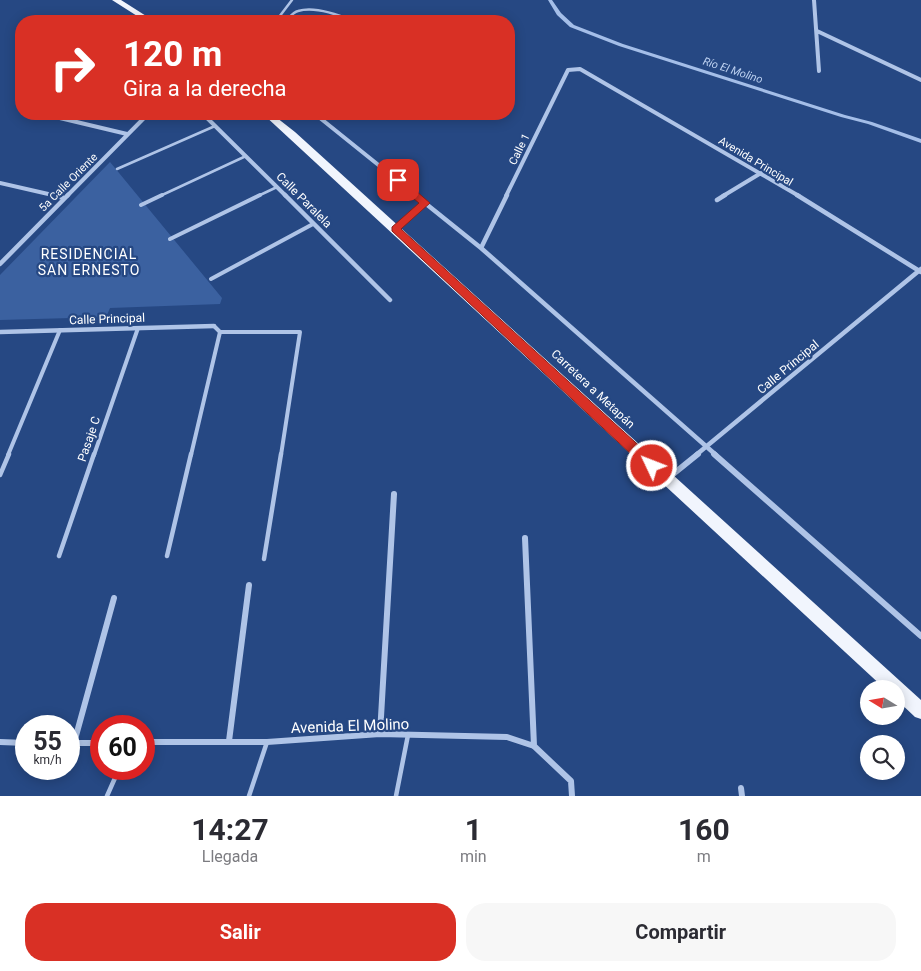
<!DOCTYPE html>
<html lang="es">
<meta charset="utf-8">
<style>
:root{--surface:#fff;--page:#f7f7f7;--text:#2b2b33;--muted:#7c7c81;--accent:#d93025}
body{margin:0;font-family:Roboto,sans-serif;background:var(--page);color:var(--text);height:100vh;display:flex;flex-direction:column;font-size:19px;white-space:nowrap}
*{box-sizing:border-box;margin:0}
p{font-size:16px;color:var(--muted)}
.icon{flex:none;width:28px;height:28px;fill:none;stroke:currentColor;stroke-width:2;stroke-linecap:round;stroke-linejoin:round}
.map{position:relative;height:796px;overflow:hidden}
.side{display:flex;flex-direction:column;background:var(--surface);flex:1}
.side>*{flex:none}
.top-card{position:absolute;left:15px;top:15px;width:500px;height:105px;border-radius:20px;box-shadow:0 2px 12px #0003;background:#d93025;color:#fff;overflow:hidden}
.needle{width:32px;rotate:281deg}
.tools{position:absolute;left:860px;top:680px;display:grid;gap:10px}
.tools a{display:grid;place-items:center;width:45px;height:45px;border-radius:50%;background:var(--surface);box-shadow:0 2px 12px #0003;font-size:25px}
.speed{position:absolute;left:15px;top:715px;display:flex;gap:10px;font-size:25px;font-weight:700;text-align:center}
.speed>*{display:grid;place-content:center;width:65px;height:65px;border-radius:50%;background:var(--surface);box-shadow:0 2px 12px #0003;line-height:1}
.speed small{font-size:12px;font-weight:400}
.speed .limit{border:8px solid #d22;background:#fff;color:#111}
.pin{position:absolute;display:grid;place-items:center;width:42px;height:42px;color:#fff;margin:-21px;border-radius:10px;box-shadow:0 2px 8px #0006}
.me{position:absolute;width:55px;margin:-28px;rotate:313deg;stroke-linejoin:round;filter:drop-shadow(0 0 4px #0008)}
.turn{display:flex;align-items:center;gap:18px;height:105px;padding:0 25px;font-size:22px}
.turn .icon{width:65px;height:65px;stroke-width:2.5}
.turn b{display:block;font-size:35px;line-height:42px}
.eta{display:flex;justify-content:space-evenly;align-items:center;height:85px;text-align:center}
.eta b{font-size:30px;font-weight:700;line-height:35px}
.primary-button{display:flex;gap:10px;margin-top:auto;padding:10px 25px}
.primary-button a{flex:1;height:58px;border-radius:20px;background:var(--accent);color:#fff;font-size:20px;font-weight:700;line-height:58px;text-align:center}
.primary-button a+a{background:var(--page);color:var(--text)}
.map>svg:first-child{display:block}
</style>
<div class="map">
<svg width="921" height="796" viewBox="0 0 921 796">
<rect width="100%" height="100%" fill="#264883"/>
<path fill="#3b61a0" d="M110,162L222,298L220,304L110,308L106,317L0,320V275Z"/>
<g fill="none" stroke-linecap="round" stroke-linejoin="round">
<path fill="#a4bee8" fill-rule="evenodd" d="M548,0H552L561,13L574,25L623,44L845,115L872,122L921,139V143L868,124L841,117L619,46L570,27L557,15Z"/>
<path stroke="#afc4e7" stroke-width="2.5" d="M276,21L292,0
M286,21C290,17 293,12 298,11C314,6 339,15 353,21
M117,169L215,126
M160,196L246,156
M258,196L277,187"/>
<path stroke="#afc4e7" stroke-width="4" d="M141,205L162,195
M170,239L260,195
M211,279L313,224
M220,332H300L281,455
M8,455L60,330
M94,455L138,328
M191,455L220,332L214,326"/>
<path stroke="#afc4e7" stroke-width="4.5" d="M0,475L9,454
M59,556L94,454
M167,556L191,454
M264,559L281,454
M107,796L119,769
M249,796L267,742
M396,796L408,735"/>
<path stroke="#afc4e7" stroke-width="4" d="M814,0L819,71
M817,31L921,80
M43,114L127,134
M203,114L286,196
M315,114L417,196
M0,183L57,196
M67,196L148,114
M506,196L568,70L580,69L799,196
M723,196L761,173"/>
<path stroke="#afc4e7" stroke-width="4.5" d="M52,195L64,198
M285,195L390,300
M415,195L481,248L716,455
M797,195L921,272
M717,200L725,195
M395,229L425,203
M481,248L507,195
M0,264L68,195
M0,332L214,326
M696,455L921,269"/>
<path stroke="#afc4e7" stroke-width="6" d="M714,454L921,636
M667,479L698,454
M525,538L534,746
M380,734L394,494
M229,741L249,585
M0,742L26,743
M144,742H267L380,734L507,737L534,746L571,781L572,796
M69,743H101
M74,743L114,598
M741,788L742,796"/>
<path fill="#f1f5fd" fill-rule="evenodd" d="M112,0H121L154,21H145Z
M263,114H272L295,132L921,700V719L915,717L896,699V689H885Z"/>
</g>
<path fill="#d93025" stroke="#8d1f18" d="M394,178H401L430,203L401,229L657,462L658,466L657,470H648L392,231V227L419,203L394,183Z"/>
<g text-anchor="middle" stroke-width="4.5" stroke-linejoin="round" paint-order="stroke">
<g font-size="11" font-style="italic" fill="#bbcfef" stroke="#264883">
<text transform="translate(733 70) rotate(18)" y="4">Río El Molino</text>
</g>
<g font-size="11" fill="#fff" stroke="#264883">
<text transform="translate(519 149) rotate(-64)" y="4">Calle 1</text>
<text transform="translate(756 161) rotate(31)" y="4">Avenida Principal</text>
<text transform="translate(68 182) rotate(-45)" y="4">5a Calle Oriente</text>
</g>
<g font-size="12" fill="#fff" stroke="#264883">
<text transform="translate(304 200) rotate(45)" y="4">Calle Paralela</text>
<text transform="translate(107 319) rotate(-2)" y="4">Calle Principal</text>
<text transform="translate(788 367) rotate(-40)" y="4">Calle Principal</text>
<text transform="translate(593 389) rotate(43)" y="4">Carretera a Metapán</text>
<text transform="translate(89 439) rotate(-71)" y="4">Pasaje C</text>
</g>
<g font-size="14" letter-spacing="1" fill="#fff" stroke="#264883">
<text x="89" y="259">RESIDENCIAL<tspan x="89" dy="16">SAN ERNESTO</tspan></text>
</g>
<g font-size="15" fill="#fff" stroke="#264883">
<text transform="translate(350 726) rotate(-2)" y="5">Avenida El Molino</text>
</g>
</g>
</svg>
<div class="tools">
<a><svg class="needle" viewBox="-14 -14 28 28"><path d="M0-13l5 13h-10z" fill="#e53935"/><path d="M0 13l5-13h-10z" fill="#7c7c81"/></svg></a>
<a><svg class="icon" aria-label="search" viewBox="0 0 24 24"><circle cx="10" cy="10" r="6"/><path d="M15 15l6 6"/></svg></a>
</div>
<div class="speed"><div>55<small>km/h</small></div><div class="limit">60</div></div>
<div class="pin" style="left:398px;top:180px;background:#d93025"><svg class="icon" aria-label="arrive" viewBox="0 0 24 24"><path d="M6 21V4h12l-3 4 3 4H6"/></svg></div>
<svg class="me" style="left:652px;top:466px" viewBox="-20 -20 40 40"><circle r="17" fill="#d93025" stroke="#fff" stroke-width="3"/><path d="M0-11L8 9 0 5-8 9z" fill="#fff"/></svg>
<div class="top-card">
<div class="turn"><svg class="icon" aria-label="right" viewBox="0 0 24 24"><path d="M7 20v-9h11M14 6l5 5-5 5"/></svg><div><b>120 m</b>Gira a la derecha</div></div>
</div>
</div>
<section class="side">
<div class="eta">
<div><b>14:27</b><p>Llegada</p></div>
<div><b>1</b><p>min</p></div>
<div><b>160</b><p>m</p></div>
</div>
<div class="primary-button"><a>Salir</a><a>Compartir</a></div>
</section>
